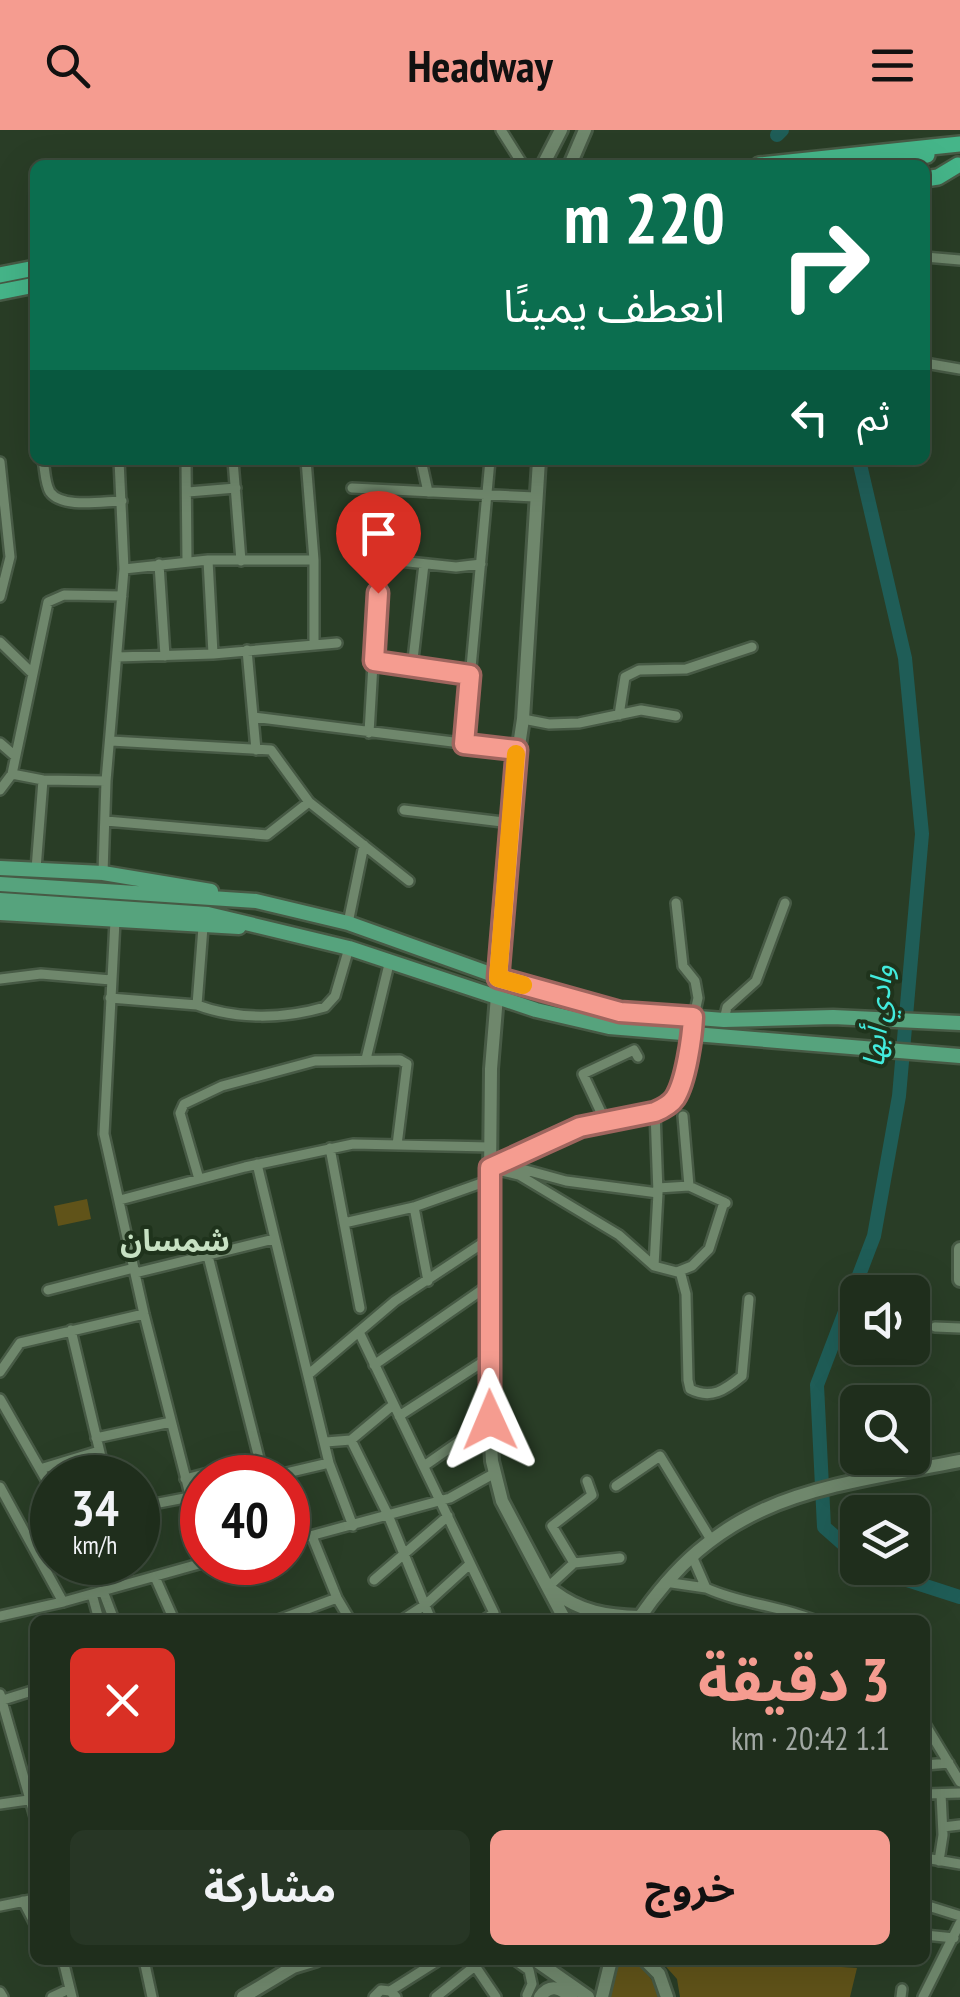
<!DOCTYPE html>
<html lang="ar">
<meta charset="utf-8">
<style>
:root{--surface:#1f2e1c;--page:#273625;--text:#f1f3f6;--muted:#a1a8a3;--line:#3c4a3b;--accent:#f59c90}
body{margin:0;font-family:"PT Sans Narrow","Noto Sans Arabic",sans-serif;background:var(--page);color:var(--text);direction:rtl;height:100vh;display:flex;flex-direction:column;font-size:38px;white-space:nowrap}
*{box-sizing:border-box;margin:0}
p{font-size:32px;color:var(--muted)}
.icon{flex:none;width:55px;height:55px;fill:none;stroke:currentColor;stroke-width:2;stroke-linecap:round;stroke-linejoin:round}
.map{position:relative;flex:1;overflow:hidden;direction:ltr}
.details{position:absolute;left:30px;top:1485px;width:900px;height:350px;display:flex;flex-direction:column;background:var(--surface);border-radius:15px;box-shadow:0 10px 40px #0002,0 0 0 2px var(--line);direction:rtl}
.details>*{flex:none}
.hud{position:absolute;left:30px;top:30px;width:900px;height:305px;border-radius:15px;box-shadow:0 10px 40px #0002,0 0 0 2px var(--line);direction:rtl;background:#0b6e4f;color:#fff;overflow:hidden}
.fabs{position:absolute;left:840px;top:1145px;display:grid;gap:20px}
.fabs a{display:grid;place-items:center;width:90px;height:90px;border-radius:15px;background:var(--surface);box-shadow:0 10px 40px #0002,0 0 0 2px var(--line);font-size:50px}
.speed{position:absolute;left:30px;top:1325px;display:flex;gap:20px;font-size:50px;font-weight:700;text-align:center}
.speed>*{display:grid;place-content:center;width:130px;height:130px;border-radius:50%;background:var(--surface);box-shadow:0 10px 40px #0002,0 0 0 2px var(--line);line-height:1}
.speed small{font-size:25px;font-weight:400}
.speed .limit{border:15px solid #d22;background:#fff;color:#111}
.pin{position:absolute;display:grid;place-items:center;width:85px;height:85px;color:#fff;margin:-102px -42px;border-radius:50% 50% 50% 0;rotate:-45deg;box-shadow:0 0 10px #0007}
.pin .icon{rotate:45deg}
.me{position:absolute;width:110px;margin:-55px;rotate:359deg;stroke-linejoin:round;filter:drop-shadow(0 0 8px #0008)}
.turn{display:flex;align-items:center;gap:35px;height:210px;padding:0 40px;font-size:45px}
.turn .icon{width:130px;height:130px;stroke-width:2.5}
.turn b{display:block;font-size:70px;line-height:85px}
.then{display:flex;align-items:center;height:95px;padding:0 40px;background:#0003;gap:20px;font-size:38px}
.round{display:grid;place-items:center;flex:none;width:105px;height:105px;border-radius:15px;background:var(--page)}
.summary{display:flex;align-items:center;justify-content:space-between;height:170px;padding:0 40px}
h1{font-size:60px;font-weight:700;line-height:75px;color:var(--accent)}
.action{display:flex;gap:20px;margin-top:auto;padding:20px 40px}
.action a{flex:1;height:115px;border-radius:15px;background:var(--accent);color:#111;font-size:40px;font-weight:700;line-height:115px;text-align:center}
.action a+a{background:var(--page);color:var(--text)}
header{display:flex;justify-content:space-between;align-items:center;height:130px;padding:0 40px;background:var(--accent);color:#111;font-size:45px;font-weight:700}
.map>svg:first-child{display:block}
</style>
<header><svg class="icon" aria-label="menu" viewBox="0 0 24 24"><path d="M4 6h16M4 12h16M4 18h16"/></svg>Headway<svg class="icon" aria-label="search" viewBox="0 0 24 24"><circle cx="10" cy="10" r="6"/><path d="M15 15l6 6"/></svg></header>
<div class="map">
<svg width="960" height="1867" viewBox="0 0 960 1867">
<rect width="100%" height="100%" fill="#293d26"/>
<path fill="#605319" d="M87,1069L91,1089L58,1096L54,1076Z
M617,1830L639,1832L656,1856L658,1867H609Z
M660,1830H825L826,1836L857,1838L850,1867H680L677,1849Z"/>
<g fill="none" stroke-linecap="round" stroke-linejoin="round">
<path stroke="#1f5d57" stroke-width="14" d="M777,5L782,0
M858,1427L824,1397L817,1255L874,1106L899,966L922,704L905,528L859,330
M870,1438L960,1467"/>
<defs>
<path id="street" d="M501,0L523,35
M925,127L960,130
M925,233L960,239
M43,330C45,340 45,354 50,362C62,379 104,371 122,371
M186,330L187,432
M233,330L241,431
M306,330L314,430V515
M421,330L428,362
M0,332L10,427L0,467
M352,358L535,367
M188,362L236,358
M380,429L456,437L481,434
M208,430L213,524
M159,434L165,526
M124,439L208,430H314
M0,512L32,543
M247,520L256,620
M117,527L213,524L337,513
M374,531L470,545
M412,538L424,434
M619,585L625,547L639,540L686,539L752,517
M253,587L517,620
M523,589L549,594L579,593L641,580L676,586
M369,603L383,361
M111,611L271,620L309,672L409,751
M0,613L15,626
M464,614L490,330
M12,644L43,650L106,651
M0,660L12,644L48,472L64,465L122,466
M404,680L511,693
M106,691L267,705L309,672
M36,739L43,650
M103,743L106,651L124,439L119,330
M115,791L104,1004L144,1184L202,1412
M348,793L364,715
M203,797L197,875C237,890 284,889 325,877L335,866L349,818
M0,849L41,844L111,850
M110,868L197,875
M724,890L727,877L756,851L785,773
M366,929L390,830
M683,986L689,1056
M605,991L583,944L634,920L638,927
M330,1018L360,1178
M257,1034L329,1333L353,1396
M504,1034L566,1051L658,1063
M490,1038L580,997L655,982L676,967L698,868L695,851L683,836L676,773
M493,1039L519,1045L619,1105L654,1136L677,1142L692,1136L709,1119L724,1072
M199,1049L180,983L184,974L222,956L315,931L400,930L407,934L397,1015
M658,1058L689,1056L726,1073
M120,1070L245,1037L353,1014L490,1017
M414,1077L428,1151
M344,1093L414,1077L490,1050
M208,1126L264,1348
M654,1136L658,1063L655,982
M680,1141L686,1164L688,1250L690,1259C711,1270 725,1260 742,1246L749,1169
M135,1143L274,1109
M48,1160L134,1138
M935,1197L960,1198
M71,1200L106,1348
M359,1202L494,1483L484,1490
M374,1235L489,1155
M0,1242L20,1213L144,1184
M309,1244L395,1171L489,1109
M0,1269L52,1360
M399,1286L489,1228
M96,1308L171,1292
M351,1310L388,1385L431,1490
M326,1312L351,1310L393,1275
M424,1336L490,1290
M40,1339L99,1321
M265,1348L329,1333
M185,1349L259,1330
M616,1356L660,1326L710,1408
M0,1357L63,1472
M138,1377L190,1367
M312,1406L337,1468L350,1490
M288,1412L450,1368L495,1343
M574,1433L552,1396L592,1365L587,1351
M155,1447L174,1490
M374,1450L448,1386
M665,1452L706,1458L692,1426
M548,1457L574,1433L620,1428
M706,1458C741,1474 777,1475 814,1490
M103,1461L114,1490
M92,1464L99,1490
M0,1486L63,1472L206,1432
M278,1490L337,1468
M402,1490L425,1475L470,1434
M0,1564L35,1687
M0,1571L35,1560
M925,1594L960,1652
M925,1635L949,1633
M925,1664L960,1663
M0,1674L35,1669
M943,1697L960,1695
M925,1728L960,1734
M939,1731L943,1705L941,1664
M23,1771L35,1794
M925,1775L960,1786
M0,1776L35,1769
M925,1805L954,1808
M63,1830L72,1867
M144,1830L152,1867
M478,1830L475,1836L496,1867
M515,1830L529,1840L532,1854L527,1865
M390,1861L439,1830
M0,1862L3,1867
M52,1867L69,1859
M374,1867L381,1860L390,1861L396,1867
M436,1867L475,1836
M901,1867L902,1859
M923,1867L960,1793"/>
<path id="secondary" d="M543,35L561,0
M570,35L585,0
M499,847L513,656L523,589L539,330
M497,866L491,939L488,1262L492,1331L502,1371L565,1490
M960,1119V1150
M553,1461C581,1482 606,1486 640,1487
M638,1490C723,1363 822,1358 960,1331
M535,1830L588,1867
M645,1830L659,1844L667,1867
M243,1867L293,1837L316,1830
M540,1867C550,1853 560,1858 571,1867
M602,1867L611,1830"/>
<path id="primary" d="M0,738L103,743L211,761
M0,754L256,771L348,793L499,847L621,882L724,890L833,887L960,893
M0,770L208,784L349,818L536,880L609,897L960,926
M0,783L239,797"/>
<path id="highway" d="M759,35L960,14
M862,35L927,25
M925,49L938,47L958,35
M0,145L35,138
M0,162L35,155"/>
</defs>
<use href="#street" stroke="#475a45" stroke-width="14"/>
<use href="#secondary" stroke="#475a45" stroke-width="18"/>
<use href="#primary" stroke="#475a45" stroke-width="19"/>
<use href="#highway" stroke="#475a45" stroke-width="20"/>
<use href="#street" stroke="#6f876c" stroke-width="9"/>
<use href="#secondary" stroke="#6f876c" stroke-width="12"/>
<use href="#primary" stroke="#56a37d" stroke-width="14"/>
<use href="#highway" stroke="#45b589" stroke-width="15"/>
</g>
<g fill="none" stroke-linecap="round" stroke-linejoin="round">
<defs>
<path id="route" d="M378,463L374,531L470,545L464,614L517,620L498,848L620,882L693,887C692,907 686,951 675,968C671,974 662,979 655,982L580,997L490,1038V1290"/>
</defs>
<use href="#route" stroke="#9f655e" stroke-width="25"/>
<use href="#route" stroke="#f59c90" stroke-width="18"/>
<path stroke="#f59e0b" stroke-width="18" d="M516,624L498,848L523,855"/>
</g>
<g text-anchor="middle" stroke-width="8" stroke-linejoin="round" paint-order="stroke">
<g font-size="30" font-style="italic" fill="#42ebdd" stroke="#1f331c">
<text transform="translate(878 886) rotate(-85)" y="10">وادي أبها</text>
</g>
<g font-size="30" font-weight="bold" fill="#c7e1c3" stroke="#1f331c">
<text x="175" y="1121">شمسان</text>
</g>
</g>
</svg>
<div class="fabs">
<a><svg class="icon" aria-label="sound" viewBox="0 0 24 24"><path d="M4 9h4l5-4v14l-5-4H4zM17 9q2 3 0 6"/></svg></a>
<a><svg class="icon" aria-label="search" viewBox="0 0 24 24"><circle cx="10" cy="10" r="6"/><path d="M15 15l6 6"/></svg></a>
<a><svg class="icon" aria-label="layers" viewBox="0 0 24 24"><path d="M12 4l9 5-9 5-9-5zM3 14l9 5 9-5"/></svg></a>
</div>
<div class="speed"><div>34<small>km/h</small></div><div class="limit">40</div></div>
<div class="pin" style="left:378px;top:463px;background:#d93025"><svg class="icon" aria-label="arrive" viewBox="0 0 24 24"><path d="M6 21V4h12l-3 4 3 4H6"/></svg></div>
<svg class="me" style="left:490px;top:1290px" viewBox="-20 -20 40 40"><path d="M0-17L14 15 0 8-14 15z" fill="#f59c90" stroke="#fff" stroke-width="4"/></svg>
<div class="hud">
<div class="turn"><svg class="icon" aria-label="right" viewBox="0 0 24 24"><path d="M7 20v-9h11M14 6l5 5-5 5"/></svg><div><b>220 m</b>انعطف يمينًا</div></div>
<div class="then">ثم<svg class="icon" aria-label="left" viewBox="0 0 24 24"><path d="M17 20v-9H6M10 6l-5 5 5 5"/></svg></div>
</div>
<section class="details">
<div class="summary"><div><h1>3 دقيقة</h1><p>1.1 km · 20:42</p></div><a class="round" style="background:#d93025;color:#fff"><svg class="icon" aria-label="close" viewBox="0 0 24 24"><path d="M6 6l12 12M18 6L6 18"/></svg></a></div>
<div class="action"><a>خروج</a><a>مشاركة</a></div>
</section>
</div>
